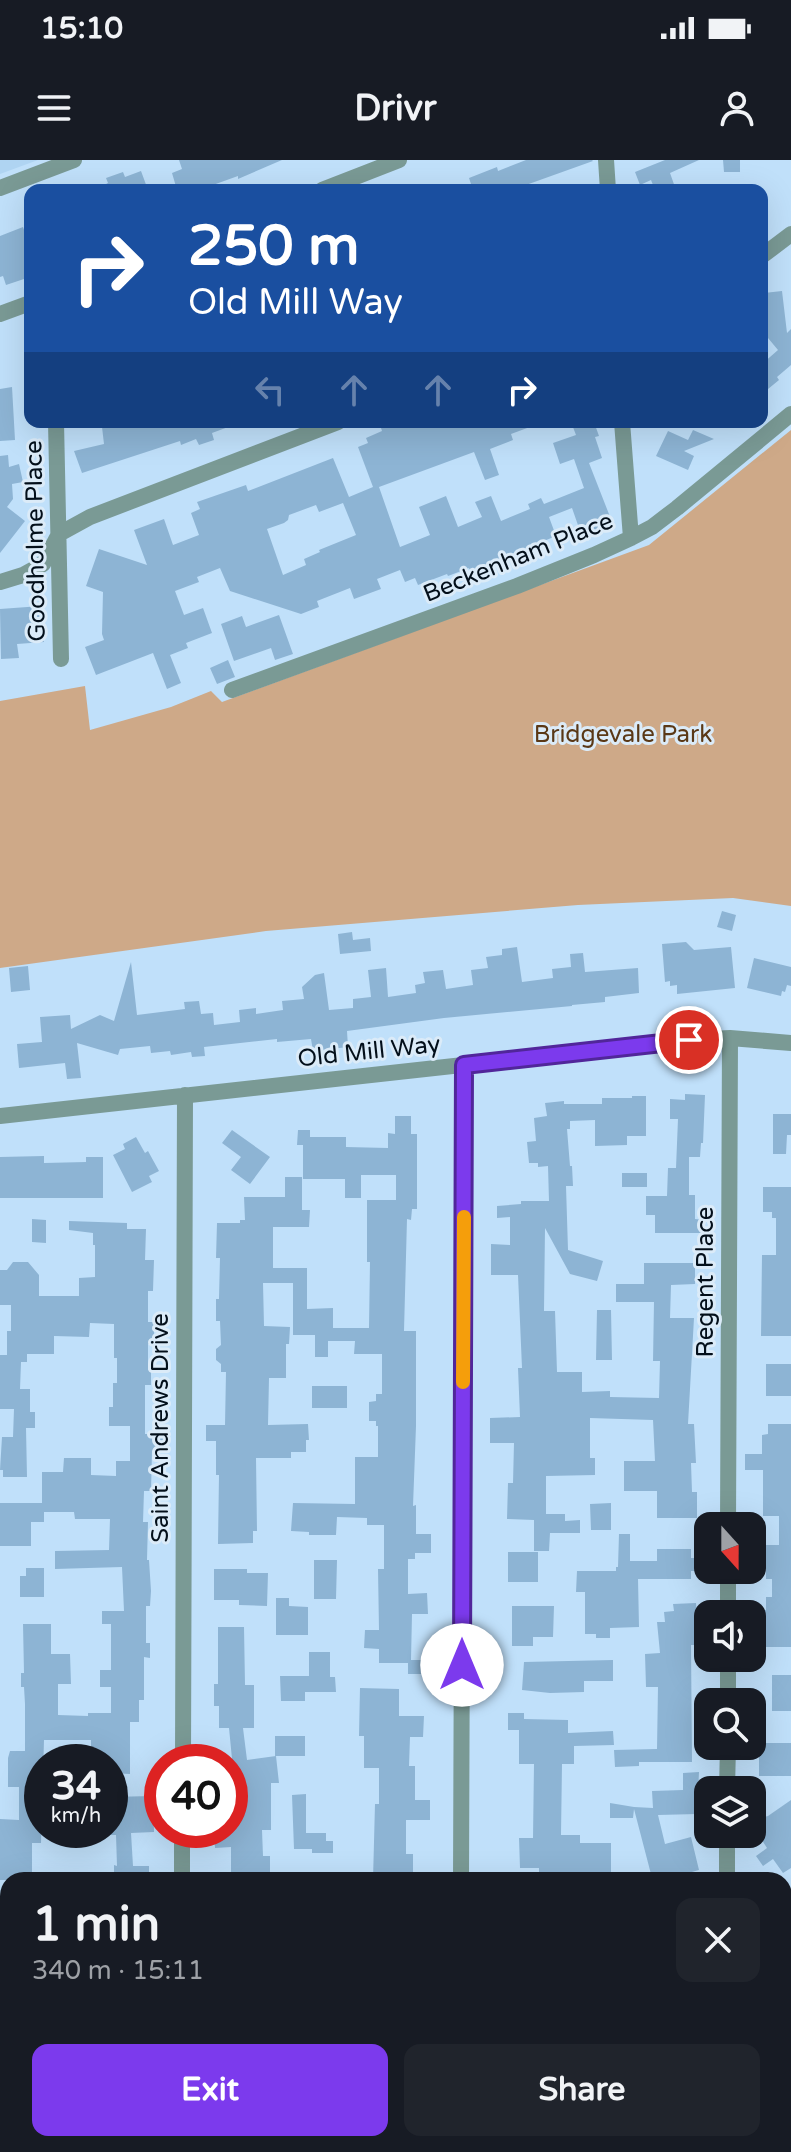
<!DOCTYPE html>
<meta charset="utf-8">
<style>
:root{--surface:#171b24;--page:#20242c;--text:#f1f3f6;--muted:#9ea1a6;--accent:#7c3aed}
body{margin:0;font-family:"Varela Round",sans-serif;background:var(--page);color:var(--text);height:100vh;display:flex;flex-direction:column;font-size:30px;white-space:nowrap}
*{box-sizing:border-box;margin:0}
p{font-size:26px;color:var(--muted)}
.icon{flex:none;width:44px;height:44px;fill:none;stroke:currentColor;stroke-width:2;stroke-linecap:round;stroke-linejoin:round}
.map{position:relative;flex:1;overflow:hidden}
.sheet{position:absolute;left:0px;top:1712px;width:792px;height:280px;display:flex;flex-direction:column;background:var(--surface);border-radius:24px 24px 0 0;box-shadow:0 8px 32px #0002}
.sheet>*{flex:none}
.top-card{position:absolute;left:24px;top:24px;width:744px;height:244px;border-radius:16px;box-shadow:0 8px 32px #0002;background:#1a4fa0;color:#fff;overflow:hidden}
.needle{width:52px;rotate:159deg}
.controls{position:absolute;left:694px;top:1352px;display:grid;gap:16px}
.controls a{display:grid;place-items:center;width:72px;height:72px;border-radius:16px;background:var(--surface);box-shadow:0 8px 32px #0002;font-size:40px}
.speed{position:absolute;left:24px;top:1584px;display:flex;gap:16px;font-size:40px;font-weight:700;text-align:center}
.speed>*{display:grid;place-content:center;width:104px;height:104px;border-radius:50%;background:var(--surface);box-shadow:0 8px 32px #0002;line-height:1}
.speed small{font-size:20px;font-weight:400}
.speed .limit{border:12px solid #d22;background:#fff;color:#111}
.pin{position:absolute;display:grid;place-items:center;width:68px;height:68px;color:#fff;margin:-34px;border:4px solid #fff;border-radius:50%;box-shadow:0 2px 8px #0007}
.me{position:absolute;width:88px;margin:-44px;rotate:0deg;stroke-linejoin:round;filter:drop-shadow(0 0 6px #0008)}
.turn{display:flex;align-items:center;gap:28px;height:168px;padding:0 32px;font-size:36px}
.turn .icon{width:104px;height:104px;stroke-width:2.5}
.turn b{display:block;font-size:56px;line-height:68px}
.lanes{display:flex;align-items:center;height:76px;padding:0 32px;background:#0003;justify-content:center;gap:40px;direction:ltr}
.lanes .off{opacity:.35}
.round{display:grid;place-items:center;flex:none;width:84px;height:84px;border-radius:16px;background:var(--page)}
.head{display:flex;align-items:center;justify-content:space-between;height:136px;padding:0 32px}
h1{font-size:48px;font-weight:700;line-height:60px}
.primary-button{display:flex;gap:16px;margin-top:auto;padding:16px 32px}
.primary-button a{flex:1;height:92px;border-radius:16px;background:var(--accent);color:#fff;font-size:32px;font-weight:700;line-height:92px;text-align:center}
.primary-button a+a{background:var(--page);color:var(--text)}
.status{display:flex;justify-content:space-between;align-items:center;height:56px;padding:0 40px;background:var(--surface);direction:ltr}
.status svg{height:22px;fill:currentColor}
header{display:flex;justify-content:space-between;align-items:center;height:104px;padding:0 32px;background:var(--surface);font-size:36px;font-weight:700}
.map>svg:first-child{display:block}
</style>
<div class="status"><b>15:10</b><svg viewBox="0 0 49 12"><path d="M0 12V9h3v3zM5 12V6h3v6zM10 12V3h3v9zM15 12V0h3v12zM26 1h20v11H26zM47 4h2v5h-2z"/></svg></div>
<header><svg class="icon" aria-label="menu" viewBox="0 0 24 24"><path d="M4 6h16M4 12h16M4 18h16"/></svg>Drivr<svg class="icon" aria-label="person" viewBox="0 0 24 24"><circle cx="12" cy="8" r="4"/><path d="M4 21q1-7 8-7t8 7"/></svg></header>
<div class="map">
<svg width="791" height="1992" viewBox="0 0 791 1992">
<rect width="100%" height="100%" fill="#c0e0fa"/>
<path fill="#afd4f2" d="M0,0H38L0,14Z
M791,1877V1992H634L646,1984H784V1883Z"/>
<path fill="#cea988" d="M791,270V746L733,738L578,745L266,771L0,808V541L85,526L90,570L171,547L211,531L222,542L649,385Z"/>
<path fill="#8db4d4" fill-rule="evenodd" d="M179,0H282L238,19V16L199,30H177L172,13L182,9Z
M526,0H592L593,1L512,30H473L469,18L497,7L498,11Z
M665,0H699L670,13L676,30H655L651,20L640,25L635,12Z
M723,0H740V12H724Z
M141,11L148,30H94L108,23L106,18L123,12L125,17Z
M23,67L30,86V101L25,103L30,117L6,125L3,116L0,117V76Z
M782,131L787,173L791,169V205L777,217L779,220L762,234V204L778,190L768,178L764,133Z
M12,227L15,280L0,281V229Z
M120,262H238L239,263L212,273L214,280L199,285L196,279L181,285L180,281L82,313L74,291L104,284L102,267L121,266Z
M379,262H538V264L511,274L513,280L490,289L499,315L485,320L474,292L379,327L400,387L430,375L419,347L446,336L458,367L482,357L475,342L491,336L501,361L530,349L528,344L541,338L544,344L584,328L574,299L560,304L553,283L576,275L571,262H594L599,276L595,277L602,298L589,303L614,367L591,376L587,365L579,368L572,348L549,357L556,376L470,412L469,408L448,416L447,414L418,425L415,418L405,422L400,410L377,419L381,429L354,439L350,428L317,441L319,447L301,454L230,431L220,408L197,417L199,422L175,431L184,455L203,448L212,473L186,483L188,488L170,495L181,523L167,529L153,493L96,515L85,487L104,480L102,474L103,432L86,426L99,389L147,405L134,370L164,359L173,385L199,375L191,353L200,349L197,342L246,325L248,331L333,298L349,337L373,327L358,287L368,283L366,278L382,271ZM343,343L356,375L319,390L320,392L304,399L306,405L283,415L267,369L284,363L288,360L289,355L316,345L319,352Z
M693,270L714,279L684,291L694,296L688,310L656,296L668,271L688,280Z
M8,295L9,307L19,304L23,322L12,324L13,339L7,347L25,361L0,393V296Z
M41,446L44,482L17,484L19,498L1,499L0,449Z
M279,455L293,494L275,500L271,488L234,501L221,464L242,456L246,467Z
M228,500L235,517L217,524L210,508Z
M722,751L736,755L732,771L717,767Z
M352,772L353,780L370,778L371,791L340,794L338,774Z
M686,782L694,790L731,787L735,828L677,834V825L670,826V821L665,822L662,784Z
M517,787L522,822L553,818L552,809L571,807L570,794L583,793L585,812L638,808L639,833L605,837V842L572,845V846L444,858L347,871L348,887L313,891L311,879L277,882V879L204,887L205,896L192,897L191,892L171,895L170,891L151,893L150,886L120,889L118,895L77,883L81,918L67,919L65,903L19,908L17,884L42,882L40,857L70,855L71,869L100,855L114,861L131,802L137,855L185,849L184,842L199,841L201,854L213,853L214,865L240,862L239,850L256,848V854L283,850L282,841L304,839L302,827L315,815L324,813L329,850L353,848V839L371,837L368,810L386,808L388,837L416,833L415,825L425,823L423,812L443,810L446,829L473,825L471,810L488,808L486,797L502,795V789Z
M754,798L791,807V826L787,825L785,832L782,831L781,836L747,828Z
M28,806L30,830L11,832L9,808Z
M685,934L705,935L703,983H701L700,997H689V1035H695V1059L703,1060V1073H655V1055H646V1036H667L668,1008H676L678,959H670V939L685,940Z
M632,936H646V976H627V985L595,986V960L570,961V969H567L570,1006H572L573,1026H566L568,1090L603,1101L597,1121L570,1114L545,1068L544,1151H555L557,1212H582V1232L610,1231V1237L659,1238L660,1201H653L654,1142H616V1124H644V1103H695V1124L671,1125L670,1158H694L688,1264H694L696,1303H691L692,1332H697V1358H657V1331H624V1301H655L653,1260L590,1258V1298H595V1315L546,1316V1354H565V1361L580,1360V1373H550L549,1391H534V1360L507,1359L508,1323H513L514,1283H490V1258L520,1257L518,1208H522L518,1115H491V1084L510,1085V1057L497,1058V1046L521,1044V1041H549L548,1006L538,1007V1003H529L527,982L536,981L534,958L547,956L545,943L564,941V944H602V938H632Z
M773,954H791V975H787L786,994H773Z
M395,956H411V974H417V1049H412L411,1060L407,1059L404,1171H416V1266L413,1346L416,1345V1374H431V1393H415V1399H408V1434L427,1433L428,1454H412L411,1500H425V1514H408V1503H379V1489L364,1488L365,1470H379L378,1409H384V1365H367V1358L337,1357L336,1375H309V1372L291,1371L293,1343L355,1344V1297H378V1266H376V1261H369V1242L376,1241V1234H382V1194H354L355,1181H328V1197H315V1175H293V1123H263L264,1166L290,1167L289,1184H286V1218H269L268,1265L308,1264L309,1280H306V1292H291V1298H256L257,1371H253V1383L218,1384L219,1315H216V1281H206V1265H225L226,1212H221V1204L216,1200V1189L221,1185L220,1161H216V1139H219L220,1098H216L217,1063H240V1060H245L244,1037H285V1017H302V1050H310L309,1067H273V1108H307V1149L333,1148V1168H369L370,1102H367V1040H396V1015H361V1038H345V1019H303V985H297L298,970H310V977H346V987L388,988V973L395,974Z
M232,970L270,997L250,1024L231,1010L241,997L222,983Z
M136,977L145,993L148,991L159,1011L149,1016L152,1022L132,1032L113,995L125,989L123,984Z
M44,996V1003L86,1002V997H103V1038H0V997Z
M622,1013H647V1027H622Z
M763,1027H791V1176H761L762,1095H776V1058H772V1052H763Z
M32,1059L46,1060V1083L32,1082Z
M69,1061L127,1063V1069H146L145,1100H154L153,1131H148V1162H154V1184H148V1210H151V1225H145V1274H165V1291H152L151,1331H144L143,1362H148L147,1400H149L151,1431L150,1446H146V1483H150V1498L144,1497V1540H139V1562H130V1614L110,1613V1602H91V1580H44L41,1683H32V1720H0V1659L19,1660V1627H8V1598L10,1591H25V1544L24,1527H21V1513H24L23,1464H51V1494H70L71,1524H58V1555L88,1556V1553H111V1527H100V1510H111V1464H102V1451H124L122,1407L55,1409V1391L109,1390L110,1359H75L74,1352H44V1362H31V1386H0V1343H42V1312H63L64,1298H91V1315L116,1316V1301H130V1266H109V1247H113V1223H117V1198H114V1164L90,1163L89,1177L54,1176V1194H27V1202H21L20,1229H30V1252H35V1268H26L27,1317H3V1310H0L2,1277H13L14,1249H0V1195H7V1171H11V1145H0V1110H7L13,1102H28L39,1115V1136H79V1118L95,1117V1085H93V1073L69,1070Z
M597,1150H611L612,1200H596Z
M766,1204H791V1236H766Z
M312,1226H347V1248H312Z
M768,1264H791V1487H766V1481H760V1450H766V1437H772V1419H766V1385H779V1356H763V1310H745V1294H762V1275L768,1274Z
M611,1343V1370H591L590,1344Z
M619,1374H630V1401H657V1389H691V1398H695V1411H691V1419H638L639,1467L610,1468V1478H596V1474H585V1432H576L577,1411H616V1407H618Z
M508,1392H538V1422H508Z
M314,1400H337L336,1439H314Z
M26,1408H44V1437H20V1416H26Z
M214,1409H247V1413H268L267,1446L239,1445V1440H214Z
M276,1438H289V1446L308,1447V1475H276Z
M696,1443L699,1485H691L692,1602H639V1606L615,1607L614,1590L657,1589L658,1527H646L645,1494L660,1493L657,1462H665L664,1452L674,1451L673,1444Z
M512,1446H554L553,1477H533V1486H512Z
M218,1467H244L245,1525H254V1568H243L247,1600L276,1596L279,1623H271V1670H262L263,1696H270V1720H242V1713H231V1687L215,1688L214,1673L230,1672V1609H233L229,1568H219V1546H214V1524H218Z
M309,1492H330V1517H335L336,1532H305V1541H281L280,1516H309Z
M613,1500V1521H584V1532L550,1533L522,1530L524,1502Z
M772,1515H791V1551H772Z
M360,1528L399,1529V1556H424L423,1577H410L409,1606H415V1640H430V1660H406V1694H413V1720H373L375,1644H379V1608H364V1576H359Z
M508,1553H524V1559L568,1560V1573L613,1571L614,1585L574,1586V1604H562L561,1675H580V1683H611V1720H539V1708H520L519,1678H533L534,1604H519V1570H508Z
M275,1576H305V1596H275Z
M759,1583H791V1616H759Z
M699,1612L697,1654L658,1655L665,1684L691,1677L699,1710L663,1720H661L660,1716L652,1718L634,1649L633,1658H610V1643L634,1647L653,1648L652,1631L683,1630V1613Z
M306,1634V1673H326V1681H333V1693H312V1689H294L292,1635Z
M153,1636L154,1672L131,1673L133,1706H149V1720H114V1705L117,1706L116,1675H110V1637Z
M791,1640V1708L783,1713L773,1699L763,1706L756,1696L767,1688L752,1665V1660L768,1656Z"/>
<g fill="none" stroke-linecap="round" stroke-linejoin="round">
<path stroke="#7a9a95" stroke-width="16" d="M606,0L608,30
M0,28L74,0
M322,30L399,0
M762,96L791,74
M0,154L30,143
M56,262L61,499
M622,262L631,378
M0,422L23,415L43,404L59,374L90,357L338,262
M232,530L517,426L594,395L631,378L652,367L677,348L791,254
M0,956L689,880L730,878L791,883
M728,1366L730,878
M728,1454V1410
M728,1542V1498
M183,1602L185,935
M727,1630L728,1586
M182,1720V1670
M461,1720L464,905
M727,1720V1674
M784,1751L791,1747
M0,1884L8,1889
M158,1984L171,1992
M459,1992V1984"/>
</g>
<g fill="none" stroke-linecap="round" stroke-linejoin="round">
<defs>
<path id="route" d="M462,1505L464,905L689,880"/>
</defs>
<use href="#route" stroke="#51269a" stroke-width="20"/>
<use href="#route" stroke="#7c3aed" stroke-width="14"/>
<path stroke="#f59e0b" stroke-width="14" d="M463,1222L464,1057"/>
</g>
<g text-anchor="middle" stroke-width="6" stroke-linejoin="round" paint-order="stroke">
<g font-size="24" fill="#030f1a" stroke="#dbebf8">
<text transform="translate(35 381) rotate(-91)" y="8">Goodholme Place</text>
<text transform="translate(518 397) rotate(-22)" y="8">Beckenham Place</text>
<text transform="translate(369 891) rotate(-6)" y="8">Old Mill Way</text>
<text transform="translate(705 1122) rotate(-90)" y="8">Regent Place</text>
<text transform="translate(160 1268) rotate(-90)" y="8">Saint Andrews Drive</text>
</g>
<g font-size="24" fill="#5a3816" stroke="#dbebf8">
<text x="623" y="582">Bridgevale Park</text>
</g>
</g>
</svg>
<div class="controls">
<a><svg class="needle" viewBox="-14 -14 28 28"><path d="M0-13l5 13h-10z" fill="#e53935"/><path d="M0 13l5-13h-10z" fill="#9ea1a6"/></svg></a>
<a><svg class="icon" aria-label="sound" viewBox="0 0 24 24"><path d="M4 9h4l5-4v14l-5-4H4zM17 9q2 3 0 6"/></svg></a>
<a><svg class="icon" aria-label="search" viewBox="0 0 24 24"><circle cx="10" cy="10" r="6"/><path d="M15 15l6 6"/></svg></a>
<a><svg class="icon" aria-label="layers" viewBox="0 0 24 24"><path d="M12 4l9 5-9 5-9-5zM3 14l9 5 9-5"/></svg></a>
</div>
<div class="speed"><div>34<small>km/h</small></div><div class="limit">40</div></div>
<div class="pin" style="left:689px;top:880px;background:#d93025"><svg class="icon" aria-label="arrive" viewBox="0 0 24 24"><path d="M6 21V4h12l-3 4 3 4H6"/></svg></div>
<svg class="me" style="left:462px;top:1505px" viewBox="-20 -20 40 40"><circle r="19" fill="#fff"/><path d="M0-13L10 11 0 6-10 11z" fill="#7c3aed"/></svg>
<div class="top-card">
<div class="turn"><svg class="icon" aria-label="right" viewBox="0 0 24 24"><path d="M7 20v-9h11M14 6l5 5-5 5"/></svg><div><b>250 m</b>Old Mill Way</div></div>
<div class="lanes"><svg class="icon off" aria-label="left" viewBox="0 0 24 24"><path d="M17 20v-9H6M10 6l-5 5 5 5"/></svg><svg class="icon off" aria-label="ahead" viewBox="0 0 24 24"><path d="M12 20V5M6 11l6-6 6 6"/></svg><svg class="icon off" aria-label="ahead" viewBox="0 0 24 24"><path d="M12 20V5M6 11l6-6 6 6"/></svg><svg class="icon" aria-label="right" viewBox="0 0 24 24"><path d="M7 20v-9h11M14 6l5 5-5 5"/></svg></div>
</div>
<section class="sheet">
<div class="head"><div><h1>1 min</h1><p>340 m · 15:11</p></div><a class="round"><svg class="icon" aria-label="close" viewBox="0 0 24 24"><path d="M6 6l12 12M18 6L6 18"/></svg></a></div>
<div class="primary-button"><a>Exit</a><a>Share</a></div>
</section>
</div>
